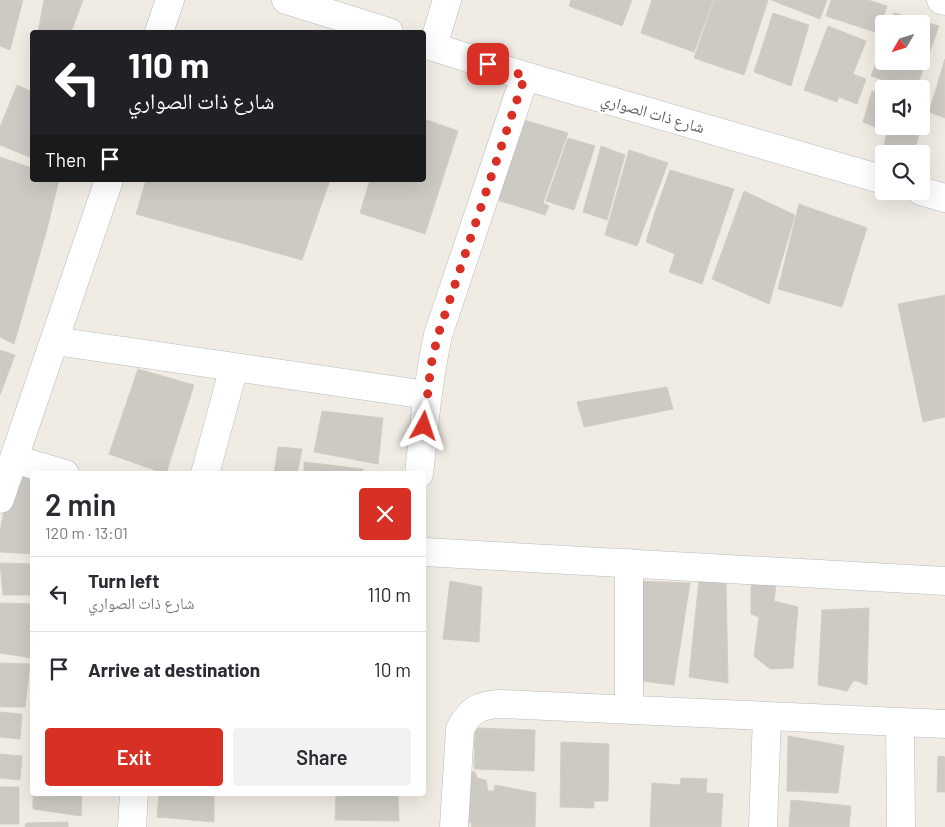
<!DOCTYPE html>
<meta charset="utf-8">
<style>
:root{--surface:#fff;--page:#f2f2f3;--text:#2b2b33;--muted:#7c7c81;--line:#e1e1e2;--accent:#d93025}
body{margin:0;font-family:Barlow,"Noto Naskh Arabic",sans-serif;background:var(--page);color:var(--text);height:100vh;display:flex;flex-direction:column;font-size:19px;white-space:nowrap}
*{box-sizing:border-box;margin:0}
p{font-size:16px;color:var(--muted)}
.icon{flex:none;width:28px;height:28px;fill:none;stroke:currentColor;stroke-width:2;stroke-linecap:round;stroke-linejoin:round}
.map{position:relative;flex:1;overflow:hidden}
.sheet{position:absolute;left:30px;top:471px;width:396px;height:325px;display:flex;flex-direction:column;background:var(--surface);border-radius:5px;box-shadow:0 5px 20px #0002}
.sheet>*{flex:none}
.hud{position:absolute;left:30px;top:30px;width:396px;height:152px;border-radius:5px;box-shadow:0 5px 20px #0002;background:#202124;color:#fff;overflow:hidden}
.needle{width:32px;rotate:231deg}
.controls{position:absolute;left:875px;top:15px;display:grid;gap:10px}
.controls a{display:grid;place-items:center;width:55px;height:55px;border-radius:5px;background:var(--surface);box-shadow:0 5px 20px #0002;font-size:25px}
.pin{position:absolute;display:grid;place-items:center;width:42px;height:42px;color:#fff;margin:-21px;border-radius:10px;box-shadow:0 2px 8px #0006}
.me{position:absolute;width:55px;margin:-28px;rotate:5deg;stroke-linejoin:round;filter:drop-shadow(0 0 4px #0008)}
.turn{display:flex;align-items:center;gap:18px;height:105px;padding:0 15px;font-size:22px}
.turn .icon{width:65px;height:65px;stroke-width:2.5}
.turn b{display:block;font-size:35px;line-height:42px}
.then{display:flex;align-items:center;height:48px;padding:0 15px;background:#0003;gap:10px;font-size:19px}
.round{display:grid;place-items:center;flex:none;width:52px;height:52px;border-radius:5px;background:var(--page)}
.head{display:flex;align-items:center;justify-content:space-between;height:85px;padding:0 15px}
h1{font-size:30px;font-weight:600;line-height:38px}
.button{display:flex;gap:10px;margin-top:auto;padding:10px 15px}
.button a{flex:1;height:58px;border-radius:5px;background:var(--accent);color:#fff;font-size:20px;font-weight:600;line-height:58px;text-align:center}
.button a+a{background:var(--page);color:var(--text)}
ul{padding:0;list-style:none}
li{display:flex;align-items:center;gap:15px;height:75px;padding:0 15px;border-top:1px solid var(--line)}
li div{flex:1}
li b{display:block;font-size:19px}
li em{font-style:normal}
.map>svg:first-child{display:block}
</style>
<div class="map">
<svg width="945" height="827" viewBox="0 0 945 827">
<rect width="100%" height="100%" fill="#f0ece4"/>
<path fill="#cdc9c3" stroke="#d5cdc1" d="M0,0H23L10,50L0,46Z
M44,0H83L71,32H38Z
M571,0H632L622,26L569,6Z
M652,0H713L694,52L641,33Z
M714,0H768L744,75L694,58Z
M771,0H827L820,19Z
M831,0H868L887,6L878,33L826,16Z
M773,13L809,25L791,86L754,72Z
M894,13L939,26L916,89H910L871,76L884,42V61H921V24H891Z
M828,26L866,41L853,74L866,79L857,104L839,97L837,102L804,90Z
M945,59V118L929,112Z
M17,85L32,92V158L0,145V127Z
M872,91L884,95V126H921L914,154H884V159L881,158L887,132L863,122Z
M921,107L926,108L921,126Z
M517,118L568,133L543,203L549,206L545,215L491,198Z
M424,119L458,131L425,234L360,213L370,180H424Z
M568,138L595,146L574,210L546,201Z
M601,146L625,155L607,220L583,212Z
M629,150L668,163L637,246L605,235Z
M0,157L32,168V180H59L47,229L14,344L0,337Z
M670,170L734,189L702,284L669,272L675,254L646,242L654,215Z
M146,180H330L302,260L136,214Z
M744,191L795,215L769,304L712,279Z
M799,204L867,228L842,307L778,289Z
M945,295V417L923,422L898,304Z
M0,350L15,355L0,395Z
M138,369L194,385L166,474L109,454Z
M667,387L673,409L584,427L577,402Z
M322,411L383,418L378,464L314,452Z
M278,447L302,449L297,474H274Z
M304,462L363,469V474H304Z
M11,473L32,477V554L0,552V532Z
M0,563L32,564V595H3Z
M699,579L726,582L728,683L689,677Z
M450,581L482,587L479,642L443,639Z
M638,581L690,583L674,685L633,680Z
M751,583L776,584L774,601L798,607L793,668L770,669L754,656L759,617L751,614Z
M0,603L32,604V658L0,653Z
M869,608L867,685L854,680L847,691L818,685L822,610Z
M0,663L30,664L25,707H0Z
M0,712L22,714L20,739L0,737Z
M475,728L535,730L534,771L474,769Z
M788,736L844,746L838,793L787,791Z
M561,742L609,744L608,801H594V808L560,807Z
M0,754L22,756L20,780L0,778Z
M938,756L945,757V792H937Z
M465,770L475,772L477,778L486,780L488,791H494L495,785L536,793L535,827H472L471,823L463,820Z
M681,778L707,779L706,793L723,794L721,827H650L652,783L680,785Z
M0,787H19V824H0Z
M33,794H82L81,816L33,809Z
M159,794H214V822L157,817Z
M336,794H398L399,821L335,820Z
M791,800L851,806L849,827H789Z
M68,822V827H25L26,823Z"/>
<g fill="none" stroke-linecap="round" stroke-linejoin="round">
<defs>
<path id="minor" d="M286,0L389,32
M941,0L945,1
M159,32L170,0
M424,44L525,76L884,180
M433,46L447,0
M921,191L945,198
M55,341L427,395
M14,459L65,474
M205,474L234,367
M419,474C424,427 428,381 438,335L525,76
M0,499L109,180
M424,552L945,581
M629,710V563
M900,722L901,827
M132,827L134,794
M454,827L460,729C470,710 479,705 500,704L945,724
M763,827L767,716"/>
</defs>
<use href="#minor" stroke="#b6bbbf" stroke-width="29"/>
<use href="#minor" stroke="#fff" stroke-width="28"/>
</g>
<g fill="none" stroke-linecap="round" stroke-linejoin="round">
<path stroke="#d93025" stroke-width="9" stroke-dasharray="0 16.2" d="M424,426L431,365L438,335L525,76L488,64"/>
</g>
<g text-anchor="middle" stroke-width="4" stroke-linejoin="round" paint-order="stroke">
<g font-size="16" fill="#5c6166" stroke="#fff">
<text transform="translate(653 113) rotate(16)" y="6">شارع ذات الصواري</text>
</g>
</g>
</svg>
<div class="controls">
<a><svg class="needle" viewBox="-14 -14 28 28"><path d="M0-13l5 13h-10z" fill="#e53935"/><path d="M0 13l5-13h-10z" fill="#7c7c81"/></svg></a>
<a><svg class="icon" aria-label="sound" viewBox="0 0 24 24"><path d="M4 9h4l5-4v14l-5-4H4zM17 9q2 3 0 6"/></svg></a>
<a><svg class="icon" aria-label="search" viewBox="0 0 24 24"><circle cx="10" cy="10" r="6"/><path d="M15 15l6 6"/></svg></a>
</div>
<div class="pin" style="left:488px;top:64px;background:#d93025"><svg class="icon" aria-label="arrive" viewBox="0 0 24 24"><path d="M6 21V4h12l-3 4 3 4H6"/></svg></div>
<svg class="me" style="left:424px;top:426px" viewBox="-20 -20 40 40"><path d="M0-17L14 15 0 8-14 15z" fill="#d93025" stroke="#fff" stroke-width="4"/></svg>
<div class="hud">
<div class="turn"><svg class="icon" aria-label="left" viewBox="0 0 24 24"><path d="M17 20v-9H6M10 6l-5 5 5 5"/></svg><div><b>110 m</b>شارع ذات الصواري</div></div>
<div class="then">Then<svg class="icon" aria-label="arrive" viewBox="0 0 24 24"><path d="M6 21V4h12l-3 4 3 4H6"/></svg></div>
</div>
<section class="sheet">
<div class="head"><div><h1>2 min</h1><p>120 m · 13:01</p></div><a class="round" style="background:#d93025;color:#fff"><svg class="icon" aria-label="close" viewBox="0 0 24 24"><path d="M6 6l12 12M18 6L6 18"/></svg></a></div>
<ul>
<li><svg class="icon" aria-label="left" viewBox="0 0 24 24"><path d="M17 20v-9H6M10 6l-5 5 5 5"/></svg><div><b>Turn left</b><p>شارع ذات الصواري</p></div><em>110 m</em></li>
<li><svg class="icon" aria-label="arrive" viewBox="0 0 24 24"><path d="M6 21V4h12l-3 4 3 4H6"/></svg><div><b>Arrive at destination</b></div><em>10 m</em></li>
</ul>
<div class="button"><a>Exit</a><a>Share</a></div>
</section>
</div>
